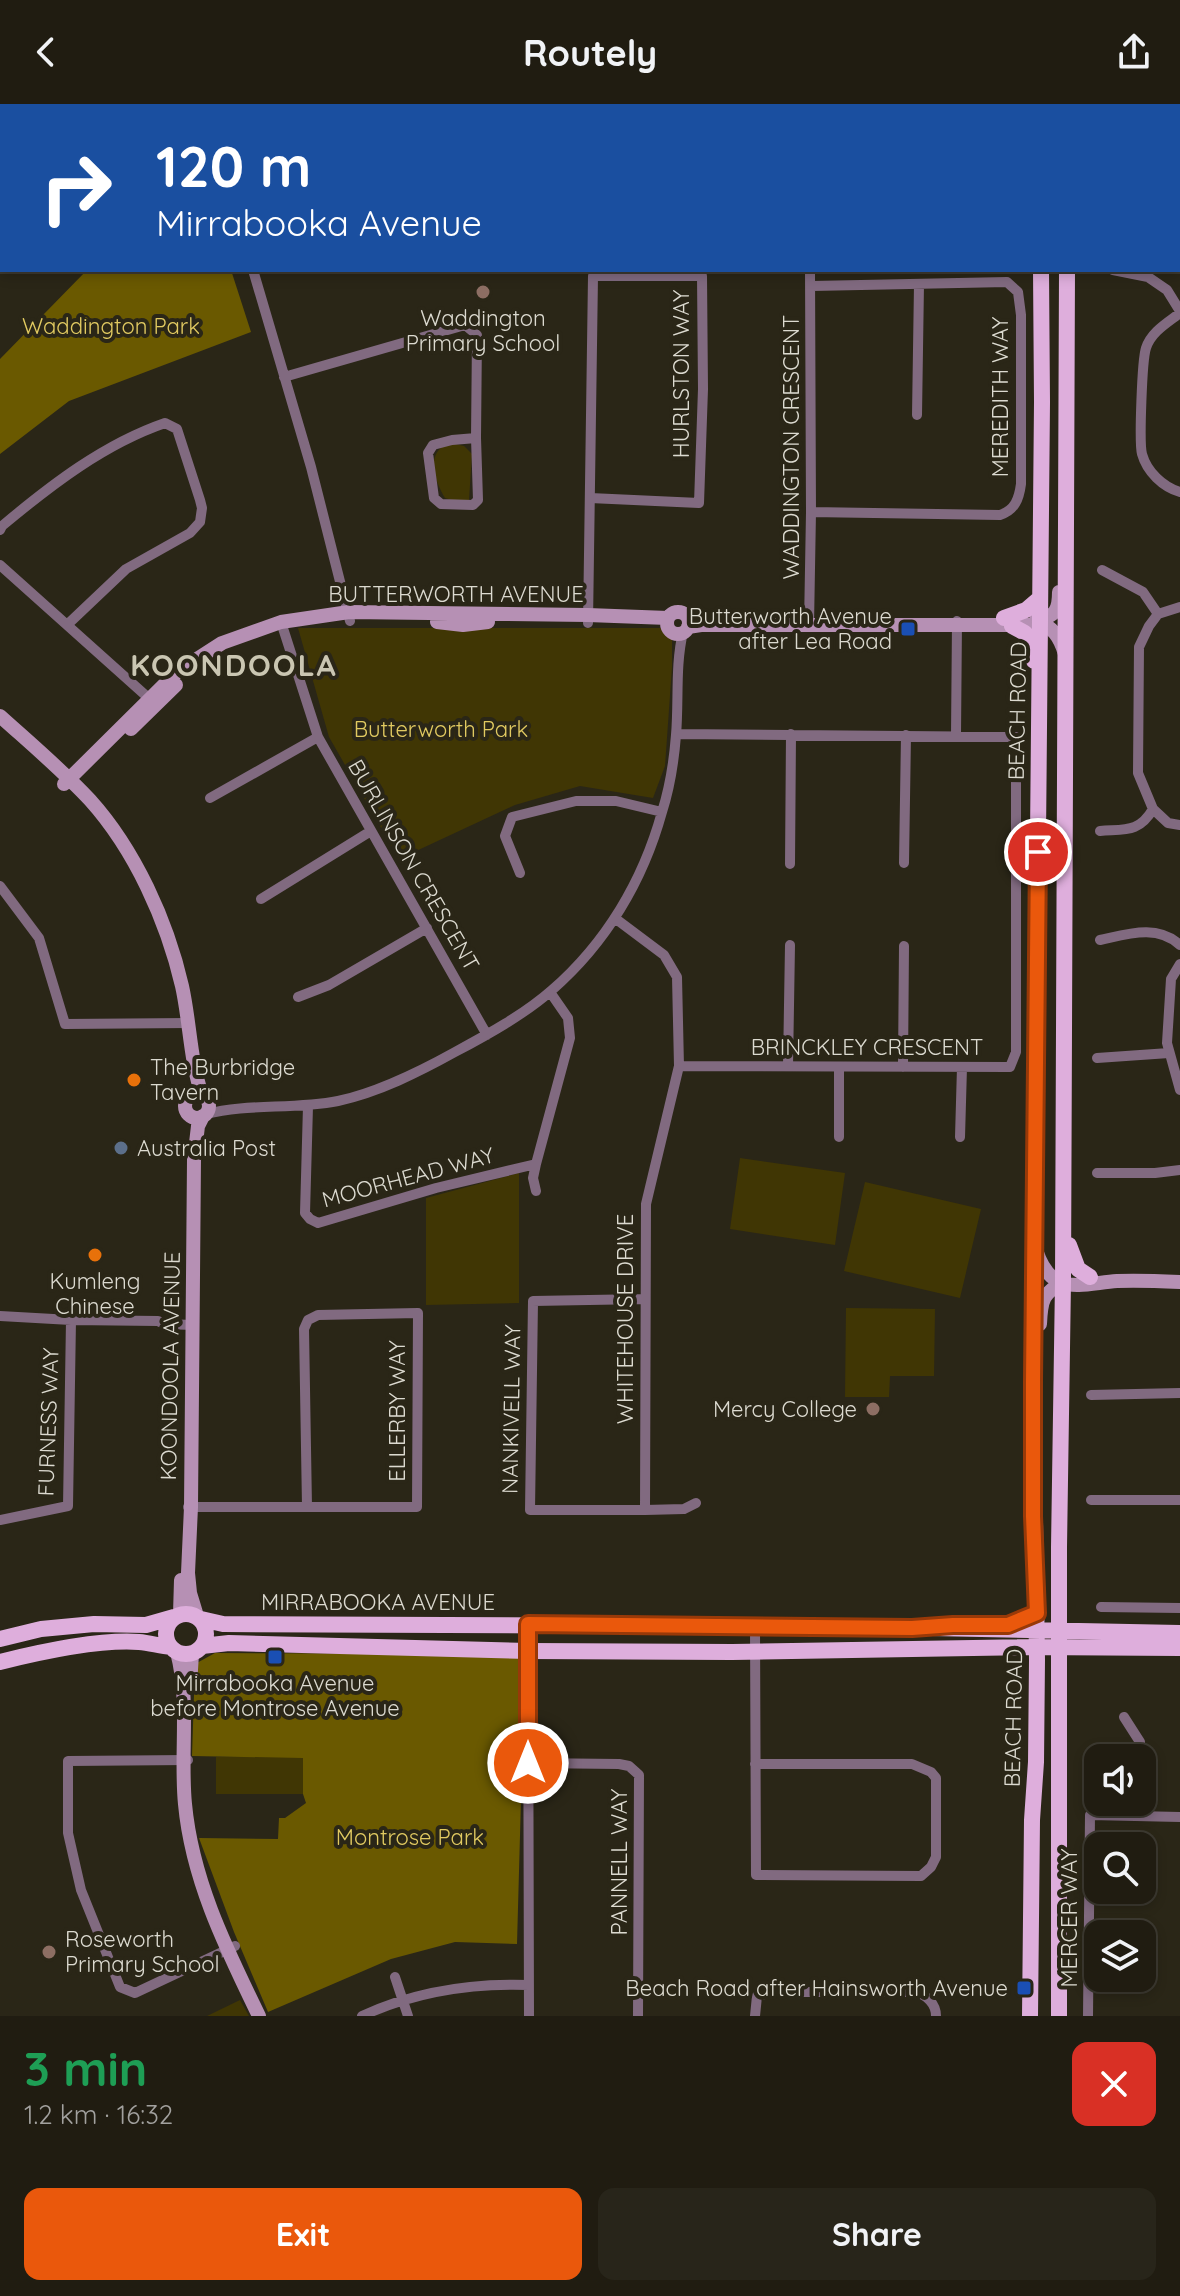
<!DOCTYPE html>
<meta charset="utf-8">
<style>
:root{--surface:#201c11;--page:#28251a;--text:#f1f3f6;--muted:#a2a19f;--line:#3d3a31;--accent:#ea580c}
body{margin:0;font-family:Quicksand,sans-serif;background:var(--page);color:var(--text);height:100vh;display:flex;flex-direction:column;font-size:30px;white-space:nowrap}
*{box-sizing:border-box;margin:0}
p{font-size:26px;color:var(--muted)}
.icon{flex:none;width:44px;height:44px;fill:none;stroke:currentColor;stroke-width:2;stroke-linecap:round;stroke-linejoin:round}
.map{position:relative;height:1912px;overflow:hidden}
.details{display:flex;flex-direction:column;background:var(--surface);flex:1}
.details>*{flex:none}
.hud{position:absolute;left:0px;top:0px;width:1180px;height:168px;box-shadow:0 4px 12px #0003,0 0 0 2px var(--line);background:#1a4fa0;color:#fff;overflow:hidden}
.fabs{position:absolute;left:1084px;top:1640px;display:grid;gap:16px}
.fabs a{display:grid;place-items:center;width:72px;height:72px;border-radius:16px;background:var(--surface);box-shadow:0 4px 12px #0003,0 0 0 2px var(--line);font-size:40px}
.pin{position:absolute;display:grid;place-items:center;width:68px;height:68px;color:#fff;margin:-34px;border:4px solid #fff;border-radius:50%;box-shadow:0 2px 8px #0007}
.me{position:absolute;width:88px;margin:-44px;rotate:0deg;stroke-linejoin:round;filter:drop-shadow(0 0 6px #0008)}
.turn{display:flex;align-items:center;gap:28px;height:168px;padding:0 24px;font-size:36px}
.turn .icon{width:104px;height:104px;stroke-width:2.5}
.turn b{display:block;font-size:56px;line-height:68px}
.round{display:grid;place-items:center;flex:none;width:84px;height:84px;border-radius:16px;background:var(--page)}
.headline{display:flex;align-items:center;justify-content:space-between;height:136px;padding:0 24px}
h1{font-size:48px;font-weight:800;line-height:60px;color:#1e9e55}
.button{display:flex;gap:16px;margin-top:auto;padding:16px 24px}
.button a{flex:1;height:92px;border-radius:16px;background:var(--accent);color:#fff;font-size:32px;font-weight:800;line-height:92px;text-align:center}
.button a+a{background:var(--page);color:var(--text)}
header{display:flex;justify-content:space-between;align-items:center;height:104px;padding:0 24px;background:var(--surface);font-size:36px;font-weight:800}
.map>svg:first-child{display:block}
</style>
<header><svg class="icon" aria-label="back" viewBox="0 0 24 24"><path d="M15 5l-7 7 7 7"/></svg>Routely<svg class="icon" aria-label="share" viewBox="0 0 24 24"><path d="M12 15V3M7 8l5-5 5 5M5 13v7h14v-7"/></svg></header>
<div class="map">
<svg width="1180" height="1912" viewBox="0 0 1180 1912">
<rect width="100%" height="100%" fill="#2a2617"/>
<path fill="#403604" d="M455,340L464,342L472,350L469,396L459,398L445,394C437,381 426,355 442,343C443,343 454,340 455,340Z
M298,524H672V563L665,662L653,694L580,682L515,701L399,755L329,633Z
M740,1054L845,1069L835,1141L730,1125Z
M519,1069V1199L426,1201V1094Z
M865,1078L981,1105L960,1194L844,1167Z
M846,1204L935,1205L934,1272H890L889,1293H845Z
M216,1653H303V1690H216Z
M240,1896L249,1912H207Z"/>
<path fill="#6a5900" d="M87,166H231L251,228L69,297L0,350V255Z
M215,1549L525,1550L517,1840L455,1838L391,1855L268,1908L234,1828L199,1734L278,1735L279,1714H285L306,1699L303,1690V1654L192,1652L195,1560Z"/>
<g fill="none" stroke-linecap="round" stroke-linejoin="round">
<path stroke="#816a80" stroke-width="10" d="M214,0V2
M329,0V2
M563,0L564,2
M684,0V2
M796,0V2
M904,0V2
M1007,0V2
M253,166L311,363L350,517
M1113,166L1148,173L1167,186L1180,207
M1180,209C1167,219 1151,228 1146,244C1142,256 1139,339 1142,350C1147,368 1163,383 1180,388
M284,273L465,221L477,231L476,334L478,396L473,401L441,400L434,394L428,349L433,341L452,336L476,334
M917,311L919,180
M811,408L1000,411C1015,406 1019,395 1021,380V211L1018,188L1007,178L812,182
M0,426L2,422C51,381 104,340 165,319L177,325L200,396L202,404L200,418L190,429L126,465L68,520
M0,461L153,598
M1102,466L1143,488L1158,510
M1180,503L1158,510L1149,522L1139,543L1138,669L1153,705L1168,719L1180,721
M281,518L318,633L487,931
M588,519L593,172H702L703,285L699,399L590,394
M809,521L811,408L810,166
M676,630L1016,633V948L1010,963L679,962
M956,631L957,517
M210,694L318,633
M1100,727C1125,725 1139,729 1153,705
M904,759L906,631
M790,760L791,630
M520,769L505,732L512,713L576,697H616L662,708
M0,782L39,834L65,920L189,919
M261,795L371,727
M616,815L664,851L677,873L679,962L646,1100L645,1406
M1100,836C1128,830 1157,820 1180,841
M1180,860L1171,875L1167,939L1180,986
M298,893L329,881L427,824
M1097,954L1169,949
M788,962L790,841
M839,963V1033
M903,963L904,842
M308,1002L305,1109L310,1115L318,1119L436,1084L536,1060L570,934L568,914L550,888
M206,1010C248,999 293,1006 338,997C379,988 419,968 455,948C487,931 525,910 552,886C606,839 643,777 662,708C670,683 674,657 676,631C679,597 675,562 683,528
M960,1033L962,963
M1097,1069H1155L1180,1066
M536,1087L533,1074L536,1060
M645,1195L533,1197L530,1406H645L684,1405L696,1399
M0,1212L71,1216L158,1217L164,1220L193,1221
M1091,1291L1180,1289
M1091,1396H1180
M188,1403H417L418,1209L318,1211L308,1216L304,1225L307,1403
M0,1416L68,1402L71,1216
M1101,1503L1180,1504
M528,1520L529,1912
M1124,1613L1140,1638V1654
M188,1656L68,1657V1729L81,1786L120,1883L135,1889L235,1842
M528,1659L619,1660L629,1662L639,1671L638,1912
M755,1660H912L931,1668L936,1674V1753L931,1763L921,1772L756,1771L755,1523
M395,1873L408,1912
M362,1912C416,1887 471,1879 529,1881
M755,1912L757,1892L773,1888H915C927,1891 936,1900 936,1912
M1088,1912L1090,1711L1180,1713"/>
<path stroke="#b690b4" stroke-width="14" d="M1178,59L1180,61
M667 519a11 11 0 1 1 22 0a11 11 0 1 1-22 0Z
M1036,516C1053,523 1060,533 1065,550
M437,518L463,521L488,518
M688,523L701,521H1031C1051,511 1059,513 1059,488
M0,612C30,639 62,666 90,696C135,746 167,817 182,882C190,918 190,956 202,991
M131,625L176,581
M64,680L177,568L222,539L281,518L349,508L588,511L668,514
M185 1002a12 12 0 1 1 24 0a12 12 0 1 1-24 0Z
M1036,1146C1051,1193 1079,1180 1117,1177C1138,1176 1159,1177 1180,1178
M1040,1220C1041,1195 1043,1189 1065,1177
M180,1510L181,1476
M197,1512L190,1489L188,1469L191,1403L194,1056L198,1022L203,1012
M177,1548C190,1597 180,1650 185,1700C192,1776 226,1844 259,1912
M190,1581L192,1550"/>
<path stroke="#deaedc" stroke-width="16" d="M1075,0V2
M1052,2V0
M1004,514L1026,506L1040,494
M1012,522L1025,529L1034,557
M1069,1141L1078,1165L1090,1173
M166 1530a20 20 0 1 1 40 0a20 20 0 1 1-40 0Z
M201,1515L223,1520L883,1523L1180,1529
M0,1535L41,1525L94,1520L146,1521L174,1513
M202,1542L229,1539L528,1547L732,1548L1031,1543L1180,1544
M0,1558C40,1548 98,1535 139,1538C150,1539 160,1542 171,1543
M1030,1912L1032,1716L1036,1658L1037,1556L1033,1278L1042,298L1041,166
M1059,1912V1443L1063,1178L1067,166"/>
</g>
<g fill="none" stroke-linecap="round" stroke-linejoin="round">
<defs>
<path id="route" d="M528,1659V1520L912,1524L953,1521H1008L1037,1509L1033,1412V1278L1038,748"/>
</defs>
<use href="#route" stroke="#983908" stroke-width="20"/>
<use href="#route" stroke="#ea580c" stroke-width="14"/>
</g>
<g fill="#8d6e63" stroke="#2a2617" stroke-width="3">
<circle cx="483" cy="188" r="8"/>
<circle cx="873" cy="1305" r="8"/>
<circle cx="49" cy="1848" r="8"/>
</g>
<g fill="#1a4fb4" stroke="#2a2617" stroke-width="3">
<rect x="900" y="517" width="16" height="16" rx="4"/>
<rect x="267" y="1545" width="16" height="16" rx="4"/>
<rect x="1016" y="1876" width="16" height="16" rx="4"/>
</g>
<g fill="#e8710a" stroke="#2a2617" stroke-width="3">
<circle cx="134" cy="976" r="8"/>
<circle cx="95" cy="1151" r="8"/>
</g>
<circle fill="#5c6f8a" stroke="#2a2617" stroke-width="3" cx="121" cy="1044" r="8"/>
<g text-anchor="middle" stroke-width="8" stroke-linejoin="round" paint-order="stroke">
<g font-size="22" fill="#dcdad0" stroke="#2a2617">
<text x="483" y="222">Waddington<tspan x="483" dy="25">Primary School</tspan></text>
<text x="892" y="520" text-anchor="end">Butterworth Avenue<tspan x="892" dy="25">after Lea Road</tspan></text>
<text x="150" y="971" text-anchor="start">The Burbridge<tspan x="150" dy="25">Tavern</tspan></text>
<text x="137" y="1052" text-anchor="start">Australia Post</text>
<text x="95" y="1185">Kumleng<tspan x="95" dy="25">Chinese</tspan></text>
<text x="857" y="1313" text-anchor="end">Mercy College</text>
<text x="275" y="1587">Mirrabooka Avenue<tspan x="275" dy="25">before Montrose Avenue</tspan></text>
<text x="65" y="1843" text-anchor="start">Roseworth<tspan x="65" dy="25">Primary School</tspan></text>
<text x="1008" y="1892" text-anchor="end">Beach Road after Hainsworth Avenue</text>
</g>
<g font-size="22" fill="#e1ca61" stroke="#2a2617">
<text x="111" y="230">Waddington Park</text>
<text x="441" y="633">Butterworth Park</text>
<text x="410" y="1741">Montrose Park</text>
</g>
<g font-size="22" fill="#dcdad0" stroke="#2a2617">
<text transform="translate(681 270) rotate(-90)" y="8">HURLSTON WAY</text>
<text transform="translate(1000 293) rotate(-90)" y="8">MEREDITH WAY</text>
<text transform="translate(791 343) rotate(-90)" y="8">WADDINGTON CRESCENT</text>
<text x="456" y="498">BUTTERWORTH AVENUE</text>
<text transform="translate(1017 607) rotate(-89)" y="8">BEACH ROAD</text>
<text transform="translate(414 761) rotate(60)" y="8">BURLINSON CRESCENT</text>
<text x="867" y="951">BRINCKLEY CRESCENT</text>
<text transform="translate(408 1073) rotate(-15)" y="8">MOORHEAD WAY</text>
<text transform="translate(625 1215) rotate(-90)" y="8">WHITEHOUSE DRIVE</text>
<text transform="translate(170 1262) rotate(-89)" y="8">KOONDOOLA AVENUE</text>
<text transform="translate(511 1305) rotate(-89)" y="8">NANKIVELL WAY</text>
<text transform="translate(397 1307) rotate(-90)" y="8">ELLERBY WAY</text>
<text transform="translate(48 1318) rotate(-88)" y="8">FURNESS WAY</text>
<text x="378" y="1506">MIRRABOOKA AVENUE</text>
<text transform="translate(1013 1614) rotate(-89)" y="8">BEACH ROAD</text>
<text transform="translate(619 1758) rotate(-90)" y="8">PANNELL WAY</text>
<text transform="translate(1069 1814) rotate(-90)" y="8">MERCER WAY</text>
</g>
<g font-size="30" font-weight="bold" letter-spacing="2" fill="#cac6b2" stroke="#2a2617">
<text x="234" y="572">KOONDOOLA</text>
</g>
</g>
</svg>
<div class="fabs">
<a><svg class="icon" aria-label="sound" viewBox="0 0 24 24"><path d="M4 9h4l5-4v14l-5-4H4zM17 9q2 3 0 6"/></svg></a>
<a><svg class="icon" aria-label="search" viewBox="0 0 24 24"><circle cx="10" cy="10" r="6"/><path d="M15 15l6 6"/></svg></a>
<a><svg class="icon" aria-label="layers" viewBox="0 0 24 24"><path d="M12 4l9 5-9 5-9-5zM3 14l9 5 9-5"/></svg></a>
</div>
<div class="pin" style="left:1038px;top:748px;background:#d93025"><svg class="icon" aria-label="arrive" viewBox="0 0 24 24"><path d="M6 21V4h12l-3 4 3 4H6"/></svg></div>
<svg class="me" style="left:528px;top:1659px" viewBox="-20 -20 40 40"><circle r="17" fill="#ea580c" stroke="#fff" stroke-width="3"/><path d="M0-11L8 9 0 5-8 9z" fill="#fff"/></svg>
<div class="hud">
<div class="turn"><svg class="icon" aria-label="right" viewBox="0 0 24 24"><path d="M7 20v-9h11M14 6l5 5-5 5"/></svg><div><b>120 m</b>Mirrabooka Avenue</div></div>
</div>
</div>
<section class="details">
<div class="headline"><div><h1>3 min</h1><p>1.2 km · 16:32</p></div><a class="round" style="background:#d93025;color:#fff"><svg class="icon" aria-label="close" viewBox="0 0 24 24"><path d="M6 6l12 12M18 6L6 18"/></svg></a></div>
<div class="button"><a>Exit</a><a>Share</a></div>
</section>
